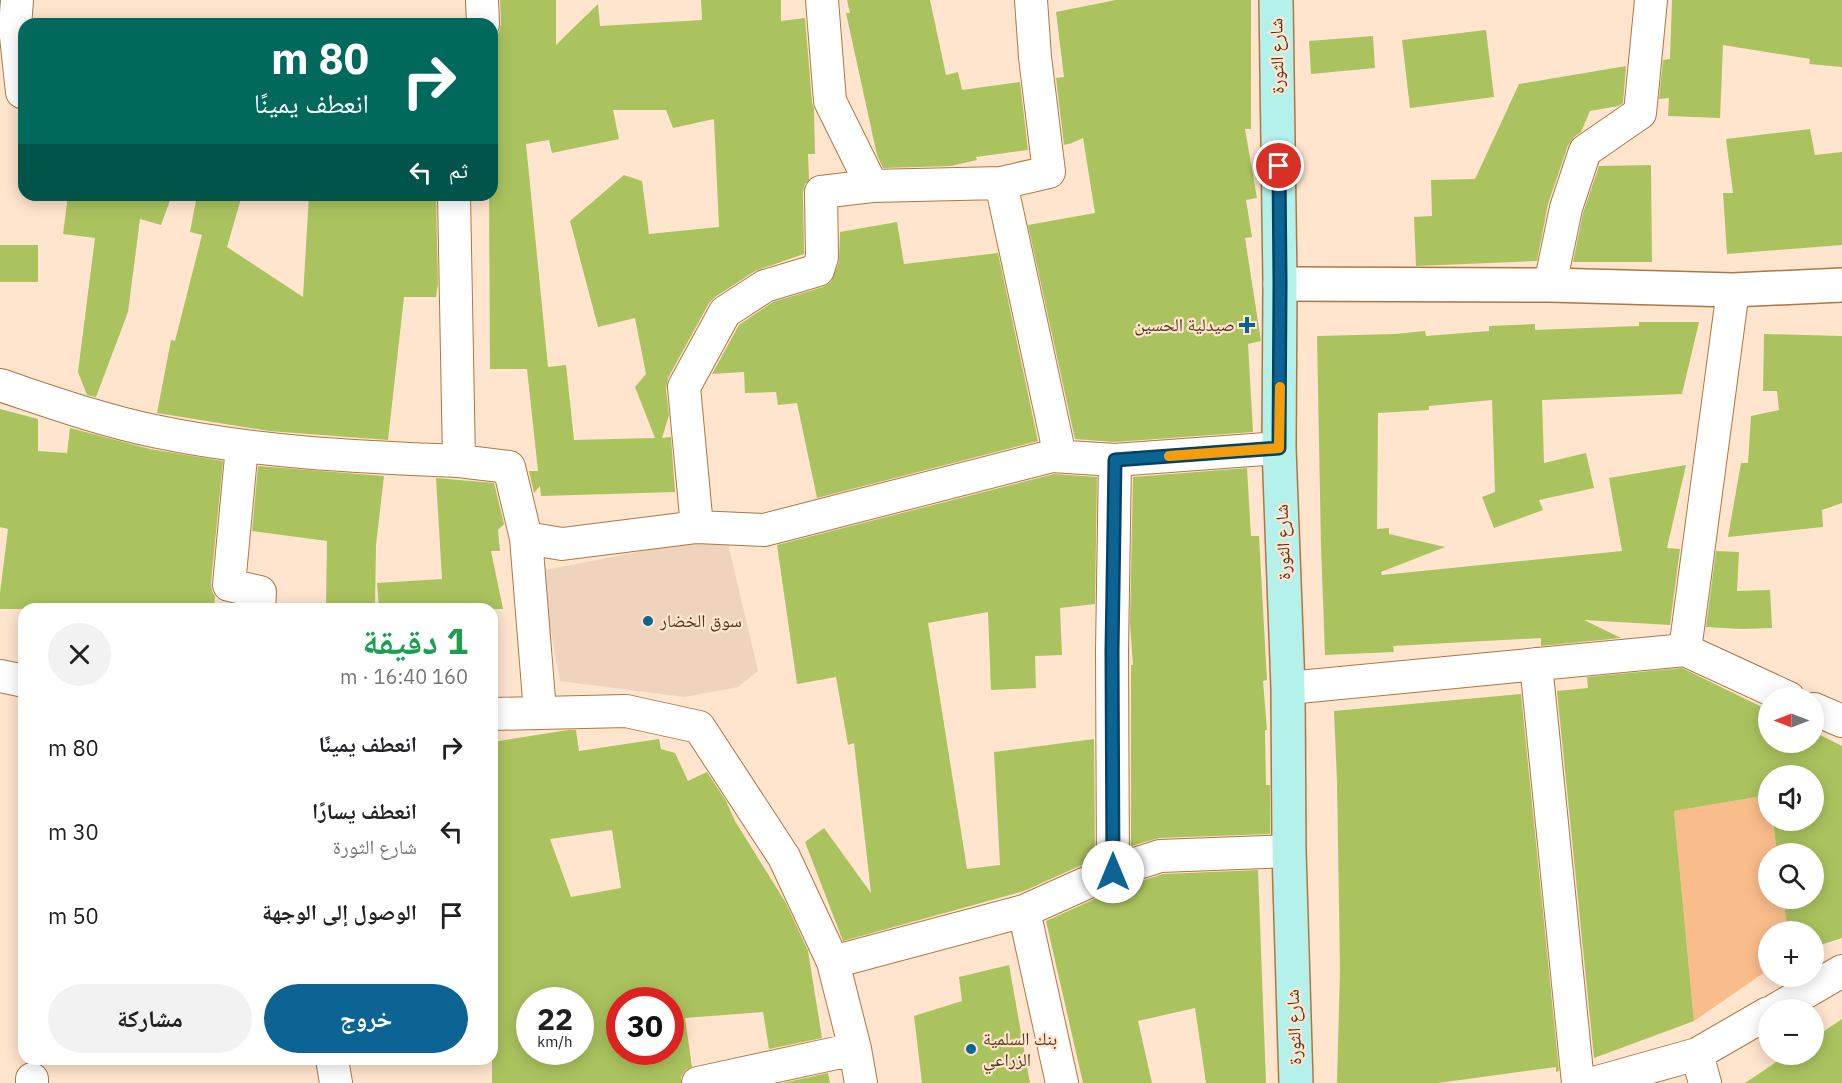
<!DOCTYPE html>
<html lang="ar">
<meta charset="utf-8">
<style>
:root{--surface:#fff;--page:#f2f2f2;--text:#202124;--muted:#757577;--accent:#0b6494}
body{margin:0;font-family:"IBM Plex Sans","Noto Naskh Arabic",sans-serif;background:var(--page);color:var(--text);direction:rtl;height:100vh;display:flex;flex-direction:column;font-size:22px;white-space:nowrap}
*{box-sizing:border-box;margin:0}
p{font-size:20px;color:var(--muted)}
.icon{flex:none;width:33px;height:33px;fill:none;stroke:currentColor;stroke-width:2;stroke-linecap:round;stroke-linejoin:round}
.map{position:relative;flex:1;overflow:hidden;direction:ltr}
.side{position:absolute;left:18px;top:603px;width:480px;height:462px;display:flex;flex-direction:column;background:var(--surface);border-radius:18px;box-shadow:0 3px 15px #0003;direction:rtl}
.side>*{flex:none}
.hud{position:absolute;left:18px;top:18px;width:480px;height:183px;border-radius:18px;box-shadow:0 3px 15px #0003;direction:rtl;background:#00695c;color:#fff;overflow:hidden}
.needle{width:39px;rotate:270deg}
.tools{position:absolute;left:1758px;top:687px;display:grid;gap:12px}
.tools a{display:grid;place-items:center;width:66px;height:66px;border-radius:50%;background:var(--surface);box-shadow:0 3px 15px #0003;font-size:30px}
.speed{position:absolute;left:516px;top:987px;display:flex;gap:12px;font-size:30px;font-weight:700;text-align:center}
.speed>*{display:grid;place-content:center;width:78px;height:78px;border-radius:50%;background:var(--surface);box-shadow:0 3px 15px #0003;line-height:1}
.speed small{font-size:15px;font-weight:400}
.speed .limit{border:9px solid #d22;background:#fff;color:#111}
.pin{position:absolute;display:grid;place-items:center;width:51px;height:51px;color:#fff;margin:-26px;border:3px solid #fff;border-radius:50%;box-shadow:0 2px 6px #0007}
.me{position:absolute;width:66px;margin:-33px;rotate:0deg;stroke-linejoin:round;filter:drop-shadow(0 0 4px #0008)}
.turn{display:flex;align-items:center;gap:21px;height:126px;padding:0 30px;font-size:27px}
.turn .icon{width:78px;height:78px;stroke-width:2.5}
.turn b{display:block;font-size:42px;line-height:51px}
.then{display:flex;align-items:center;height:57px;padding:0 30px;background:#0003;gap:12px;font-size:22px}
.round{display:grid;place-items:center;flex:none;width:63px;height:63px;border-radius:32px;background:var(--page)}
.summary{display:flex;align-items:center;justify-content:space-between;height:102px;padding:0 30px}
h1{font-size:36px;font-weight:700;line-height:45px;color:#1e9e55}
.primary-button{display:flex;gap:12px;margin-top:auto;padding:12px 30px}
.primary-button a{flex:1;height:69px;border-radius:36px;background:var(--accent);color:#fff;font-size:24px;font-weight:700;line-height:69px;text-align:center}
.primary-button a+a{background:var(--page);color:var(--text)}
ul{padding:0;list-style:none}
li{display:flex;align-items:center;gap:18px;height:84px;padding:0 30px}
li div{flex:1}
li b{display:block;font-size:22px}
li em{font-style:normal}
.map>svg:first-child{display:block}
</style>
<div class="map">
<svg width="1842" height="1083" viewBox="0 0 1842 1083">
<rect width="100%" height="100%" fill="#ffe4ce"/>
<path fill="#f0d3bc" d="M726,535L758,671L738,687L685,697L560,681L540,571Z"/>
<path fill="#f9bd8b" d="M1768,795V820L1773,821L1777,853L1768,854V898L1783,899L1788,931L1768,932V970L1694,1021L1674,811Z"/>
<path fill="#aac35e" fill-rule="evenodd" d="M500,0H556V45L598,4L600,26L702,20L701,0H781V21L805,18L812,102L814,109L815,154H808L809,180L805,184L803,192L804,254L755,271L715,297L709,303L668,378L666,389L669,415L662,438L671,437L675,492L541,496L540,486L534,493L529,471H538L527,369H490L489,195H492V90H494V38L499,32L501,24ZM613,110H666L673,128L714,119L719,227L649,234L642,181L624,175L570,221L598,327L635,318L646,374L635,387L655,438L574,440L566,365L548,367L526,144L549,140L552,153L619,139Z
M847,0H930L946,75L958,72L962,90L1020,82L1028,150L976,157L977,160L951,166L883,168L877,155L846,13H850Z
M1116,0H1251V129H1245L1257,198L1246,200L1252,237L1245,238L1261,341L1248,344L1253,432L1115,442L1075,439L1028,225L1095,213L1083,138L1072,143L1064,145L1056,78L1064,77L1056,12Z
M1672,0H1842V67L1809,64L1810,59L1723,45L1720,118L1668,116L1669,98L1659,99L1663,60L1670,59Z
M1486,30L1494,97L1410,108L1402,40Z
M1373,36L1375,68L1311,74L1309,41Z
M1626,66L1623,103L1618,106L1590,111L1581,132L1574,137L1568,145L1548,204L1537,261L1416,266L1414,217L1432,216L1431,180L1475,179L1519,84Z
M1810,129L1815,155L1842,152V245L1727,254L1723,193H1733L1726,139Z
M1651,165L1652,262H1573L1583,213L1599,166Z
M68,195H172L161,225L140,219L128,312L96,397L87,395L78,372L95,238L63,234Z
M197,195H242L227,247L303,297L309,195H436L438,284L436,297H404L388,440L269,431L157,413L171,340L175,341L202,235L190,232Z
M897,222L904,264L998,253L1038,441L817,498L797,403L778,405L776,392L745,393L744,372L712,374L739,325L773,302L823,287L831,282L839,262L840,232Z
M0,245H38V282H0Z
M1639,322H1699L1682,394L1542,400L1544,463L1586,453L1594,488L1539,500L1543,510L1494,528L1482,497L1495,492L1492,400L1429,406V410L1378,413L1377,529L1389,528V534L1445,547L1381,572L1382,575L1622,551L1609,478L1686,465L1667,548L1680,549L1670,625L1584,620L1621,638L1541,646V638L1393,646L1394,652L1325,655L1321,546L1317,336L1395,334L1425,331L1426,336L1489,331V326L1535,324V330L1639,326Z
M1764,334L1842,336V503L1822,510L1823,527L1728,537L1741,463H1748L1751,416L1779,410L1777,391H1763Z
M0,409L38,419V451L67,453L70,428L150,449L223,461L211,583L212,591L215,596L214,609H0V593L8,529L0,527Z
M258,466L384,476L376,545L375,606L326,605L327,541L252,531Z
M1247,468L1251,536H1259L1263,609L1267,680L1263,681L1267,730H1265L1266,785H1270V834L1159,838L1131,846V665H1133L1130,624L1133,477Z
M1054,474L1097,477L1095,604L1060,608L1062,655L1035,656L1036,688L991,690L988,612L928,623L967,869L1000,865L994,752L1094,739L1095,859L1024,891L843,941L805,842L824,828L871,893L854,743L848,745L836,677L797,684L777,545Z
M436,478L494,483L504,524L498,530L500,551H491L503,609H379L377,583L442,579Z
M1716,551L1739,552L1737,591L1770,590L1772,628L1741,629L1706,627Z
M1682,668L1768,710V742H1814V732L1842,746V938L1814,947V932H1788L1783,898H1814V854H1777L1773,820H1814V776H1768V795L1674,811L1694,1021L1594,1058L1557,691L1588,688L1587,677Z
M1521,694L1559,1071L1556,1072V1067L1438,1083H1337L1340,970L1337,781L1334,711Z
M568,730H576L579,751L659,739L661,749L675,753L688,781L707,772L726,801L735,821L786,903L808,951L822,1038L769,1049L763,1012L685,1018L692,1067L686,1070L681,1077V1083H492V742ZM612,830L621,888L571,897L550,839ZM530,1000H580V1052H530ZM620,1000H670V1052H620Z
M1258,870L1266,1083H1206L1195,1008L1138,1021L1152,1083H1083L1046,921L1119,888L1163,874Z
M1009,965L1030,1083H922L914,1016L962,1001L959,977Z
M1842,1019V1083H1745L1788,1054H1814V1038Z
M828,1073L830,1083H783Z"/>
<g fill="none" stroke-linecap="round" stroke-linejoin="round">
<defs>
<path id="minor" d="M17,0L15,27L22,92L24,93
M482,0L483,24
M822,0L830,101L872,186
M1001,183L1060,456
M454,195L459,461L509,467L526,538L540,712
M1550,285L1566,208L1585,151L1640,113L1651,0
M0,385C51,402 101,420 154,431C254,452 356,457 459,461
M242,446L229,585L260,592L259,609
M697,527L684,387L725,312L765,286L818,270L822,257L821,192L872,186L1001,183L1049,172L1035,57L1031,0
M526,538L562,544L697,527L764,530L1052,456L1115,460L1279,448
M1685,650L1733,290
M1536,664L1578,1083
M0,676L24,681
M1288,688L1685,650L1789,698
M1814,709L1842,721
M492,714L626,711L699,727L784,857L833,962L855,1049L861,1083
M1113,871L1112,651L1115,460
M1024,911L1062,1083
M833,962L1024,911L1113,871L1160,856L1289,851
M1775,1010L1842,971
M1697,1054L1705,1083
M332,1059L336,1083
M32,1083V1079
M698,1083L855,1049
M1594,1083L1697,1054L1768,1013"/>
<path id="tertiary" d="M1280,284L1550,285L1733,290L1842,285"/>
<path id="secondary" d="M1276,0L1280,284L1279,448L1288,688L1289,851L1296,1083"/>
</defs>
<use href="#minor" stroke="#b17640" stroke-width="34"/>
<use href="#tertiary" stroke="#b17640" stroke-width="36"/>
<use href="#secondary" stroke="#b17640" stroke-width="36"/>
<use href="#minor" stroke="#fff" stroke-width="32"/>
<use href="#tertiary" stroke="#fff" stroke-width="33"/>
<use href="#secondary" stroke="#b3f1ea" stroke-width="33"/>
</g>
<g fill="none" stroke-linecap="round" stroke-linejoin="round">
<defs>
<path id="route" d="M1113,872L1112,651L1115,460L1279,448L1280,284L1279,166"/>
</defs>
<use href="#route" stroke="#074160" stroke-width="15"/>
<use href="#route" stroke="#0b6494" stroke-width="10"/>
<path stroke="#f59e0b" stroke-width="10" d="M1169,456L1279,448L1280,387"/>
</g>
<g fill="#0b6494" stroke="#ffe4ce" stroke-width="2">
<path d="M1244 316h6v6h6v6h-6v6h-6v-6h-6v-6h6z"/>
<circle cx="648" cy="621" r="6"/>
<circle cx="971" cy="1049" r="6"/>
</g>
<g text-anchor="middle" stroke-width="4.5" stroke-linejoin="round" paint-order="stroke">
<g font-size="18" fill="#513720" stroke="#ffe4ce">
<text transform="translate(1277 56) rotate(-91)" y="6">شارع الثورة</text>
<text transform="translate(1283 542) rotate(-92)" y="6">شارع الثورة</text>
<text transform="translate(1294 1027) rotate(-92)" y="6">شارع الثورة</text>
</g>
<g font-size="18" fill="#513720" stroke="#ffe4ce" text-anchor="start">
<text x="1235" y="331" text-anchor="end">صيدلية الحسين</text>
<text x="660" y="627">سوق الخضار</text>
<text x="983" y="1045">بنك السلمية<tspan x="983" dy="21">الزراعي</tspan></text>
</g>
</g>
</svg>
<div class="tools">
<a><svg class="needle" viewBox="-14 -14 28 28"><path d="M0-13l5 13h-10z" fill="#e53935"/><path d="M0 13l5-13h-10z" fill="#757577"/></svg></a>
<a><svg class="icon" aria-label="sound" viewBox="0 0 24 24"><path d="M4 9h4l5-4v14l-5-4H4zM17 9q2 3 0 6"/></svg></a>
<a><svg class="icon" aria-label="search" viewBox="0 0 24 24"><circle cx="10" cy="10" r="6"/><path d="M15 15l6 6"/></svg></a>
<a>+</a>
<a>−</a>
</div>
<div class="speed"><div>22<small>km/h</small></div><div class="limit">30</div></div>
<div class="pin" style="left:1279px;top:166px;background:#d93025"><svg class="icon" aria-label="arrive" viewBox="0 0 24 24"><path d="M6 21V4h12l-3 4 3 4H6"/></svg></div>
<svg class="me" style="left:1113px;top:872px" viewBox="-20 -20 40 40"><circle r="19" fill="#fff"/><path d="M0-13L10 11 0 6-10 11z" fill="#0b6494"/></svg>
<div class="hud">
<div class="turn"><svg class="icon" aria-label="right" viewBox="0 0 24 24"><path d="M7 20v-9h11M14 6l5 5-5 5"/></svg><div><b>80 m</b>انعطف يمينًا</div></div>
<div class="then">ثم<svg class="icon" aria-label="left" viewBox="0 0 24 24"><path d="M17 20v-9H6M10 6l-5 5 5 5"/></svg></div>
</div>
<section class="side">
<div class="summary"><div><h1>1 دقيقة</h1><p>160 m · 16:40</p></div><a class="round"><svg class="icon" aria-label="close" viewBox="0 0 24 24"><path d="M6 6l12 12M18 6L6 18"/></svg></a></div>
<ul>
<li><svg class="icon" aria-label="right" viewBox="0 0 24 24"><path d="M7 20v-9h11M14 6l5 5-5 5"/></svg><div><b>انعطف يمينًا</b></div><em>80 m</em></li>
<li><svg class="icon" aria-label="left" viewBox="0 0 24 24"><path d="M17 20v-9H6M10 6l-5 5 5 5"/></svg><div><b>انعطف يسارًا</b><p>شارع الثورة</p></div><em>30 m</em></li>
<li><svg class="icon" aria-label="arrive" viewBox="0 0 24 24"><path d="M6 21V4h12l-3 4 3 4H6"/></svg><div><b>الوصول إلى الوجهة</b></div><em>50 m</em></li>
</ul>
<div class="primary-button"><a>خروج</a><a>مشاركة</a></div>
</section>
</div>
